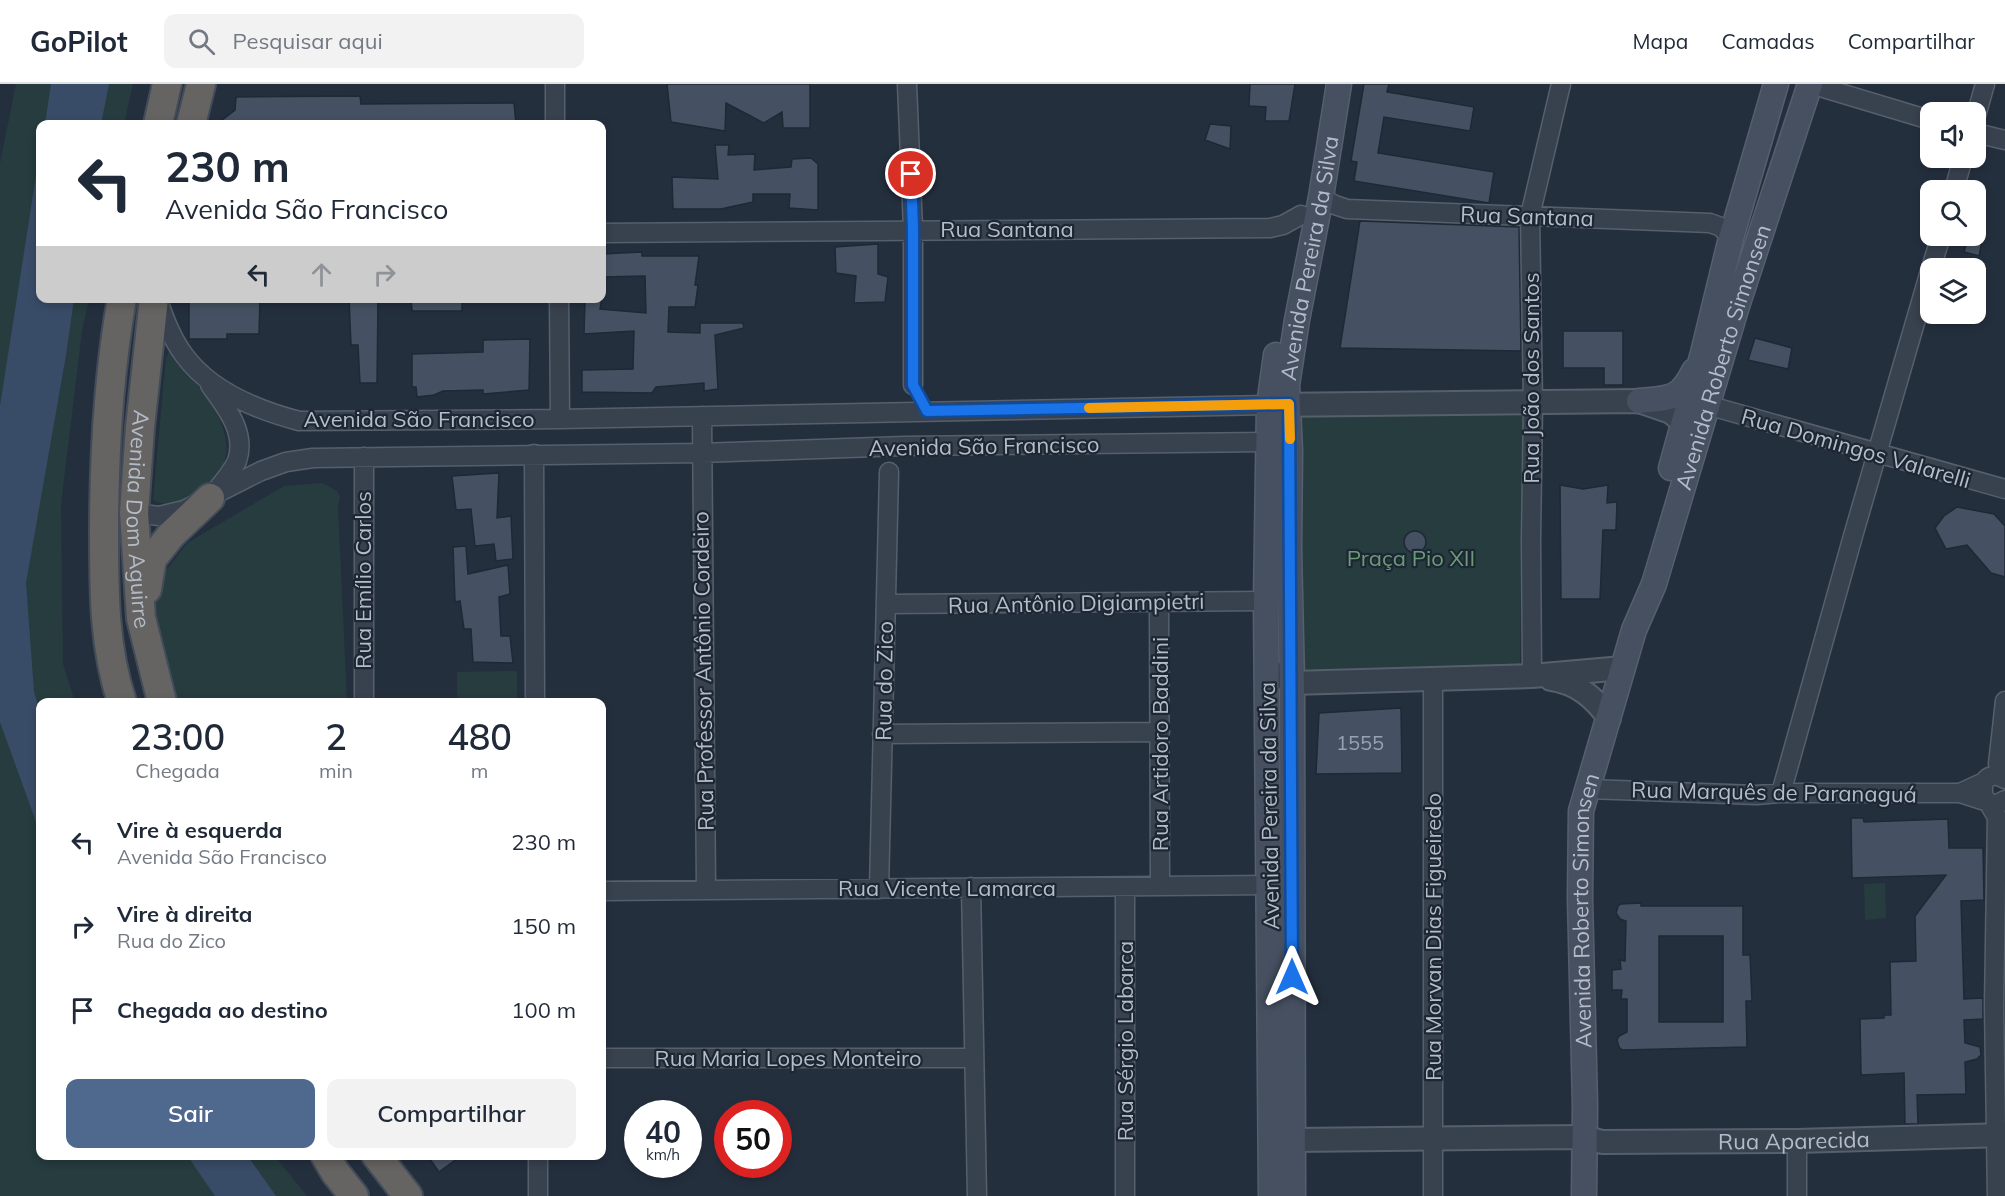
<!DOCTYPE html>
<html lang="pt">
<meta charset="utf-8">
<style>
:root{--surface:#fff;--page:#f2f2f3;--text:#1f2937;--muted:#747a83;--line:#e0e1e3;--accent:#4f688e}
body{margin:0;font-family:Mulish,sans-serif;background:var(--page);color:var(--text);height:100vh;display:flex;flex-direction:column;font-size:22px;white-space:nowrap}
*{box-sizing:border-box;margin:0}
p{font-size:20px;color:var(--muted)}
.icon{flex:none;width:33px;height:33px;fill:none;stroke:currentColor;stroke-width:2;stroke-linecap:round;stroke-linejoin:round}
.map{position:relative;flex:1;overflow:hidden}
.drawer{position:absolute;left:36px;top:614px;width:570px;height:462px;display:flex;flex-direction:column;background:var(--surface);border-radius:12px;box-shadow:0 3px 9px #0003}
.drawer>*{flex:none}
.guide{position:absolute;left:36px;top:36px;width:570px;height:183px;border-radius:12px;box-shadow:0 3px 9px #0003;background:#fff;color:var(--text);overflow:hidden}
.buttons{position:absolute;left:1920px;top:18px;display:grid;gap:12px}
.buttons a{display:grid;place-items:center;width:66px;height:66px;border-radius:12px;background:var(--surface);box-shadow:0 3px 9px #0003;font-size:30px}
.speed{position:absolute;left:624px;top:1016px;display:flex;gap:12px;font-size:30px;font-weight:700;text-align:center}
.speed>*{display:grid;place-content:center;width:78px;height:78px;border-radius:50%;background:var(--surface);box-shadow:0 3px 9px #0003;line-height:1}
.speed small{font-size:15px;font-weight:400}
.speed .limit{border:9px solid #d22;background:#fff;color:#111}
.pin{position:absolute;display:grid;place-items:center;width:51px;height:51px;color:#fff;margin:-26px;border:3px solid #fff;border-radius:50%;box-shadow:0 2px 6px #0007}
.me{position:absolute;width:66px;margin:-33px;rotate:0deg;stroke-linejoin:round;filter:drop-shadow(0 0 4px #0008)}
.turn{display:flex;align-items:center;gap:21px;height:126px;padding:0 30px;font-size:27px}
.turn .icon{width:78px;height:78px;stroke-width:2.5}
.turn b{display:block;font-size:42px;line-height:51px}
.lanes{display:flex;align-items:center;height:57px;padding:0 30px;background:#0003;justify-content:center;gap:30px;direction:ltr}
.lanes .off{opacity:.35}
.eta{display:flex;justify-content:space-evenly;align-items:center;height:102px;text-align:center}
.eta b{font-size:36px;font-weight:600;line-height:42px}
.button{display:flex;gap:12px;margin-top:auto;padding:12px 30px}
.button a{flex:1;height:69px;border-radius:12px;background:var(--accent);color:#fff;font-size:24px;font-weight:600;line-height:69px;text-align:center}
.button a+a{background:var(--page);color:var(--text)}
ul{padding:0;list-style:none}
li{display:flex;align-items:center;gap:18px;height:84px;padding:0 30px}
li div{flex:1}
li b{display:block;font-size:22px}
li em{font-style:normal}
header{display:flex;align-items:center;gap:36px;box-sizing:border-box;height:84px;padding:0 30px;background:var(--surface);border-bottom:2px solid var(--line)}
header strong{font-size:28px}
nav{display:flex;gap:33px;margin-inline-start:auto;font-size:21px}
.search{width:420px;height:54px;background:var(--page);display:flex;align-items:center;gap:15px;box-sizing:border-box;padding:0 21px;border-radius:12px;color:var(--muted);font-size:22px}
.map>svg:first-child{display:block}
</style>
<header>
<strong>GoPilot</strong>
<div class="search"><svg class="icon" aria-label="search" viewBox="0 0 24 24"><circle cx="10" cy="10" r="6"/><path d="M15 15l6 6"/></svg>Pesquisar aqui</div>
<nav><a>Mapa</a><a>Camadas</a><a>Compartilhar</a></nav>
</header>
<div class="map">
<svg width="2005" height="1112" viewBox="0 0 2005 1112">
<rect width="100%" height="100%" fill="#242f3e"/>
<path fill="#263c3f" d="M16,0H133L124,40H40V214L89,215L82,247L61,421L63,580L75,618H40V1071H274L307,1112H0V79Z
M169,268L174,272C207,313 261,368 196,411C183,419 168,424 153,416L166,273Z
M1523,329L1520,582L1301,588L1299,330Z
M322,399L337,407L340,413L338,422L347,618H175L147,522L159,496L187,459L284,402Z
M517,587V618H457V588Z
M1885,799L1886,834L1865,836L1864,800Z"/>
<path fill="#394c67" d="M51,0H109L101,40H45Z
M40,66V214L74,215L66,271L26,499L34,608L40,627V749L0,638V322Z
M187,1071H247L276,1112H215Z"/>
<path fill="#455162" stroke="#1f2835" stroke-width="1.5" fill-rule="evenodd" d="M667,0H810V44H783L782,28L764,39L726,19L725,47L671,38Z
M1250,0H1295L1289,37H1265L1266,23L1249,22Z
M1364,0H1389L1387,8L1474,23L1470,47L1384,33L1378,69L1494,88L1489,119L1354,97L1357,78L1351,77Z
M360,12L361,20L514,19L516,40H217L235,26L236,13Z
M1210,40L1231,42L1230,65L1205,56Z
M715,61H729L728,71L755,70L754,86L791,83L792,75L811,74L818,80V126L789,124L790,110H753V118L721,125H673L672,93L718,95Z
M1360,137L1519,143L1521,267L1340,264Z
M1968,153L1982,157L1979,172L1964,168Z
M878,160V190L888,193L885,218L854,219L856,192L836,189L835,163Z
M642,168V172H699L695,201H698L695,223H669L668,248L700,249V239H743L744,244L715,251L718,305L704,307V299L656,303L652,309L582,308V286L633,285L634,247L584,250L585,214H602L600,225L646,229L645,192L602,193V170Z
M189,214H260L259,250H227V255H189Z
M349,214H378L377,299H360L358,261H351Z
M411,214H462V227H412Z
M1563,247H1623V301H1604V284H1563Z
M1755,254L1792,264L1788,285L1748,276Z
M530,255L529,306L483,310V306L443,307L434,311L417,313L416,303H412V270L483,268V256Z
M499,389L497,434L511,432L513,475L496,477L494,460L475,462L471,425L456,426L452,392Z
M1560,401L1583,405L1608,401L1607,419L1617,418L1616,446H1603L1600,515H1561Z
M1957,423L1994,430L2005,442V493L1991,489L1967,461L1946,465L1935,444L1944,432Z
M1404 458a11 11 0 1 1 22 0a11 11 0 1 1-22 0Z
M466,462L468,490L508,481L510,510L499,513L501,552H510L513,579L473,578L471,545H464L460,517L455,518L453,463Z
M1401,624L1402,689L1316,690L1319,629Z
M1851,734H1863L1864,738L1948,735L1949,764H1983L1984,816L1961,817L1964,915L1983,914V935L1964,936L1965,959L1980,963L1981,971L1977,975L1965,978L1966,1010L1917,1011L1918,1040H1905L1904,989L1861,991L1860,935L1884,934V931H1891L1890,878L1916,877L1915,832L1946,791L1852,794Z
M1641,819V822H1743V871H1750L1752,917H1746L1747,963L1622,966L1619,963L1617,956L1619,952L1627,948V915H1621L1622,906H1612V886L1621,885L1620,876L1625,877L1626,837L1620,835L1616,829L1618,822L1621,820ZM1659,852H1723V938H1659Z
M427,1071H462L439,1088Z"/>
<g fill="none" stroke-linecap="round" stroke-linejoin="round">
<defs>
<path id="minor" d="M907,0L913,145V301
M1810,0L1930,36
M1976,32L1985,0
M555,40V0
M1976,49L2005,56
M1954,106L1963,74
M1321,113L1335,121L1347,125L1710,139L1721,143L1731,154
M602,149L1270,144L1283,141L1301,131
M1931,184L1941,152
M559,214L560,335
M158,217C165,236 172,255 184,271C210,307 257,326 299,337L560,335L1269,321
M210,301C225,322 247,348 237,377C232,388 223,398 215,408
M1707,321L2005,405
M702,332L706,805
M534,370L535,618
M364,373V618
M134,429L159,432L184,426L261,387L286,378L313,374L701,369L904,362L1267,358
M1159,518L1160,802
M886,520L1266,517
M1532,592L1531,456L1533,319L1530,132L1561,0
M1433,595V1112
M882,650L1160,648
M1998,680L2005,617
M2005,695C1974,678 1977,735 2005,716
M1984,698L1960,709L1988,718L1997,733L1994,922L1997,1112
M1588,705L1757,711L1781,709H1960
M1781,709L1853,452L1930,187
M971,803L977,1112
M879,805L889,388
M602,807L1281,801
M602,974H974
M538,1112V1071
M1125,1112V803
M1797,1112V1057"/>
<g id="tertiary">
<path d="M1269,321L1639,317L1671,328L1684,339"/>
<path d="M1277,590L1292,599L1532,592L1623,584"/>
<path d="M1551,595C1577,599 1594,613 1609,634"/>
<path id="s1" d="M1276,1060L1293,1056L1584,1053L1602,1058L1797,1057L2005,1051"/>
</g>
<g id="secondary">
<path d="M1639,317C1669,314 1679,317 1694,287"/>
<path d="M1671,384L1703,269L1731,154L1776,0"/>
<path d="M1271,1112L1266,517L1269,321L1276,271"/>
<path id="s2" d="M1293,1112L1292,599L1289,464L1290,367L1287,301L1297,236L1321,113L1339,0"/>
<path id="s3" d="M1584,1112L1585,1022L1580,814L1581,727L1634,546L1654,500L1737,222L1810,0"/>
</g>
<g id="trunk">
<path d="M158,40L167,0"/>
<path d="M191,40L201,0"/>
<path d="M122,214C108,293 104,371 104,451C104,508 104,564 122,618"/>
<path id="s4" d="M154,214L140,343L134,429L141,534L162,618"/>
<path d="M147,505L152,475L171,451L210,414"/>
<path d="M325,1071L335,1088L354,1112"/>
<path d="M376,1071L408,1112"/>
</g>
</defs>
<use href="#minor" stroke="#565f6c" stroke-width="21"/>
<use href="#tertiary" stroke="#565f6c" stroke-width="26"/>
<use href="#secondary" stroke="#565f6c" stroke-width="27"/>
<use href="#trunk" stroke="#434c59" stroke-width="32"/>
<use href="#minor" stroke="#38414e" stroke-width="18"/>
<use href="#tertiary" stroke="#38414e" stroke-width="22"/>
<use href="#secondary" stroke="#465061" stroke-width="24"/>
<use href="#trunk" stroke="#656462" stroke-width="28"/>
</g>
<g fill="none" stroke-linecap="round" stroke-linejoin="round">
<defs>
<path id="route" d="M911,90L913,145V301L927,327L1289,320L1292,893"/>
</defs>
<use href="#route" stroke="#114b97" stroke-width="15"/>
<use href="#route" stroke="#1a73e8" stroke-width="10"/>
<path stroke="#f59e0b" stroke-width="10" d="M1089,324L1289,320L1290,355"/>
</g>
<g text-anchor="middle" stroke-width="4.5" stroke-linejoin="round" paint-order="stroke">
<g font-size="20" fill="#98a1af">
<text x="1360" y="666">1555</text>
</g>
<g font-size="22" fill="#b4bcc9" stroke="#1d2633">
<text transform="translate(1527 132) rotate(2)" y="8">Rua Santana</text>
<text x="1007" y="153">Rua Santana</text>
<text dy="8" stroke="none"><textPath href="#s2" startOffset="940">Avenida Pereira da Silva</textPath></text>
<text dy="8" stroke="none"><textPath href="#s3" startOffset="861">Avenida Roberto Simonsen</textPath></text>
<text transform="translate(1531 294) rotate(-90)" y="8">Rua João dos Santos</text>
<text x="419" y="343">Avenida São Francisco</text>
<text transform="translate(984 362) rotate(-1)" y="8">Avenida São Francisco</text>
<text transform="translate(1856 364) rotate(16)" y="8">Rua Domingos Valarelli</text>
<text dy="8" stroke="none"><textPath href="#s4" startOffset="222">Avenida Dom Aguirre</textPath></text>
<text transform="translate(363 496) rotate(-90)" y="8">Rua Emílio Carlos</text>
<text transform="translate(1076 519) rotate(-1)" y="8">Rua Antônio Digiampietri</text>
<text transform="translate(703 587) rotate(-91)" y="8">Rua Professor Antônio Cordeiro</text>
<text transform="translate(884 597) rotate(-89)" y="8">Rua do Zico</text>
<text transform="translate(1160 660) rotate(-90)" y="8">Rua Artidoro Baddini</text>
<text transform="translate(1774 708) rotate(1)" y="8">Rua Marquês de Paranaguá</text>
<text transform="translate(1269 722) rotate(-91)" y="8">Avenida Pereira da Silva</text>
<text x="947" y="812">Rua Vicente Lamarca</text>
<text dy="8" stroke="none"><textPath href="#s3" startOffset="286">Avenida Roberto Simonsen</textPath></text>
<text transform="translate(1433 853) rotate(-90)" y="8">Rua Morvan Dias Figueiredo</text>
<text transform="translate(1125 957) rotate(-90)" y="8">Rua Sérgio Labarca</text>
<text x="788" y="982">Rua Maria Lopes Monteiro</text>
<text dy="8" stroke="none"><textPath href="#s1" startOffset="519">Rua Aparecida</textPath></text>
</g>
<g font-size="22" fill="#6b9a76" stroke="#1d2633">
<text x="1411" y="482">Praça Pio XII</text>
</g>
</g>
</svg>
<div class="buttons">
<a><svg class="icon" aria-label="sound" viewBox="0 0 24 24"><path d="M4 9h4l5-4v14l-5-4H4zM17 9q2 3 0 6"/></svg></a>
<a><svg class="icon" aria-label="search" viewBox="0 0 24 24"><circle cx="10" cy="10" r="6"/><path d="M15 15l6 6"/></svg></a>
<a><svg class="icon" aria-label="layers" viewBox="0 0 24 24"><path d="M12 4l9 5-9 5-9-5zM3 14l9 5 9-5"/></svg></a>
</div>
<div class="speed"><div>40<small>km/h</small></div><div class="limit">50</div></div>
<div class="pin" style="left:911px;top:90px;background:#d93025"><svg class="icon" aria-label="arrive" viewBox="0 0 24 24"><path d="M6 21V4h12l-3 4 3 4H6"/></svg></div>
<svg class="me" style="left:1292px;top:893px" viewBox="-20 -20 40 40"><path d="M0-17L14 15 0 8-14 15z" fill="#1a73e8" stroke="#fff" stroke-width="4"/></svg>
<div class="guide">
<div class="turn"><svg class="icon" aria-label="left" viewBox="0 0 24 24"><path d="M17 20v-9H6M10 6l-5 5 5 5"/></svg><div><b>230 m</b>Avenida São Francisco</div></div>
<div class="lanes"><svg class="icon" aria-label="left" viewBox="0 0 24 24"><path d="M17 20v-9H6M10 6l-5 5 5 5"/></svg><svg class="icon off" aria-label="ahead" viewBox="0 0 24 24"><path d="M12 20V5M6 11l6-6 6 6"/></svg><svg class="icon off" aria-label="right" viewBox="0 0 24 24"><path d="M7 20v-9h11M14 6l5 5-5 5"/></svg></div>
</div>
<section class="drawer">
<div class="eta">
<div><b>23:00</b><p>Chegada</p></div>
<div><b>2</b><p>min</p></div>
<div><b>480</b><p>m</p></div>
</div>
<ul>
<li><svg class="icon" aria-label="left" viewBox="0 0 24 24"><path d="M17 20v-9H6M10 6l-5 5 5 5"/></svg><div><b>Vire à esquerda</b><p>Avenida São Francisco</p></div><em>230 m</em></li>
<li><svg class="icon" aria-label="right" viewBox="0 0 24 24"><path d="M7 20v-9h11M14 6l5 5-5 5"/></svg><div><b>Vire à direita</b><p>Rua do Zico</p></div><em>150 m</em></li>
<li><svg class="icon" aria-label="arrive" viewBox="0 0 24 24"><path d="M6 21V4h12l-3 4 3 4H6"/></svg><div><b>Chegada ao destino</b></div><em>100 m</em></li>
</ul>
<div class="button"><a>Sair</a><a>Compartilhar</a></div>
</section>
</div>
